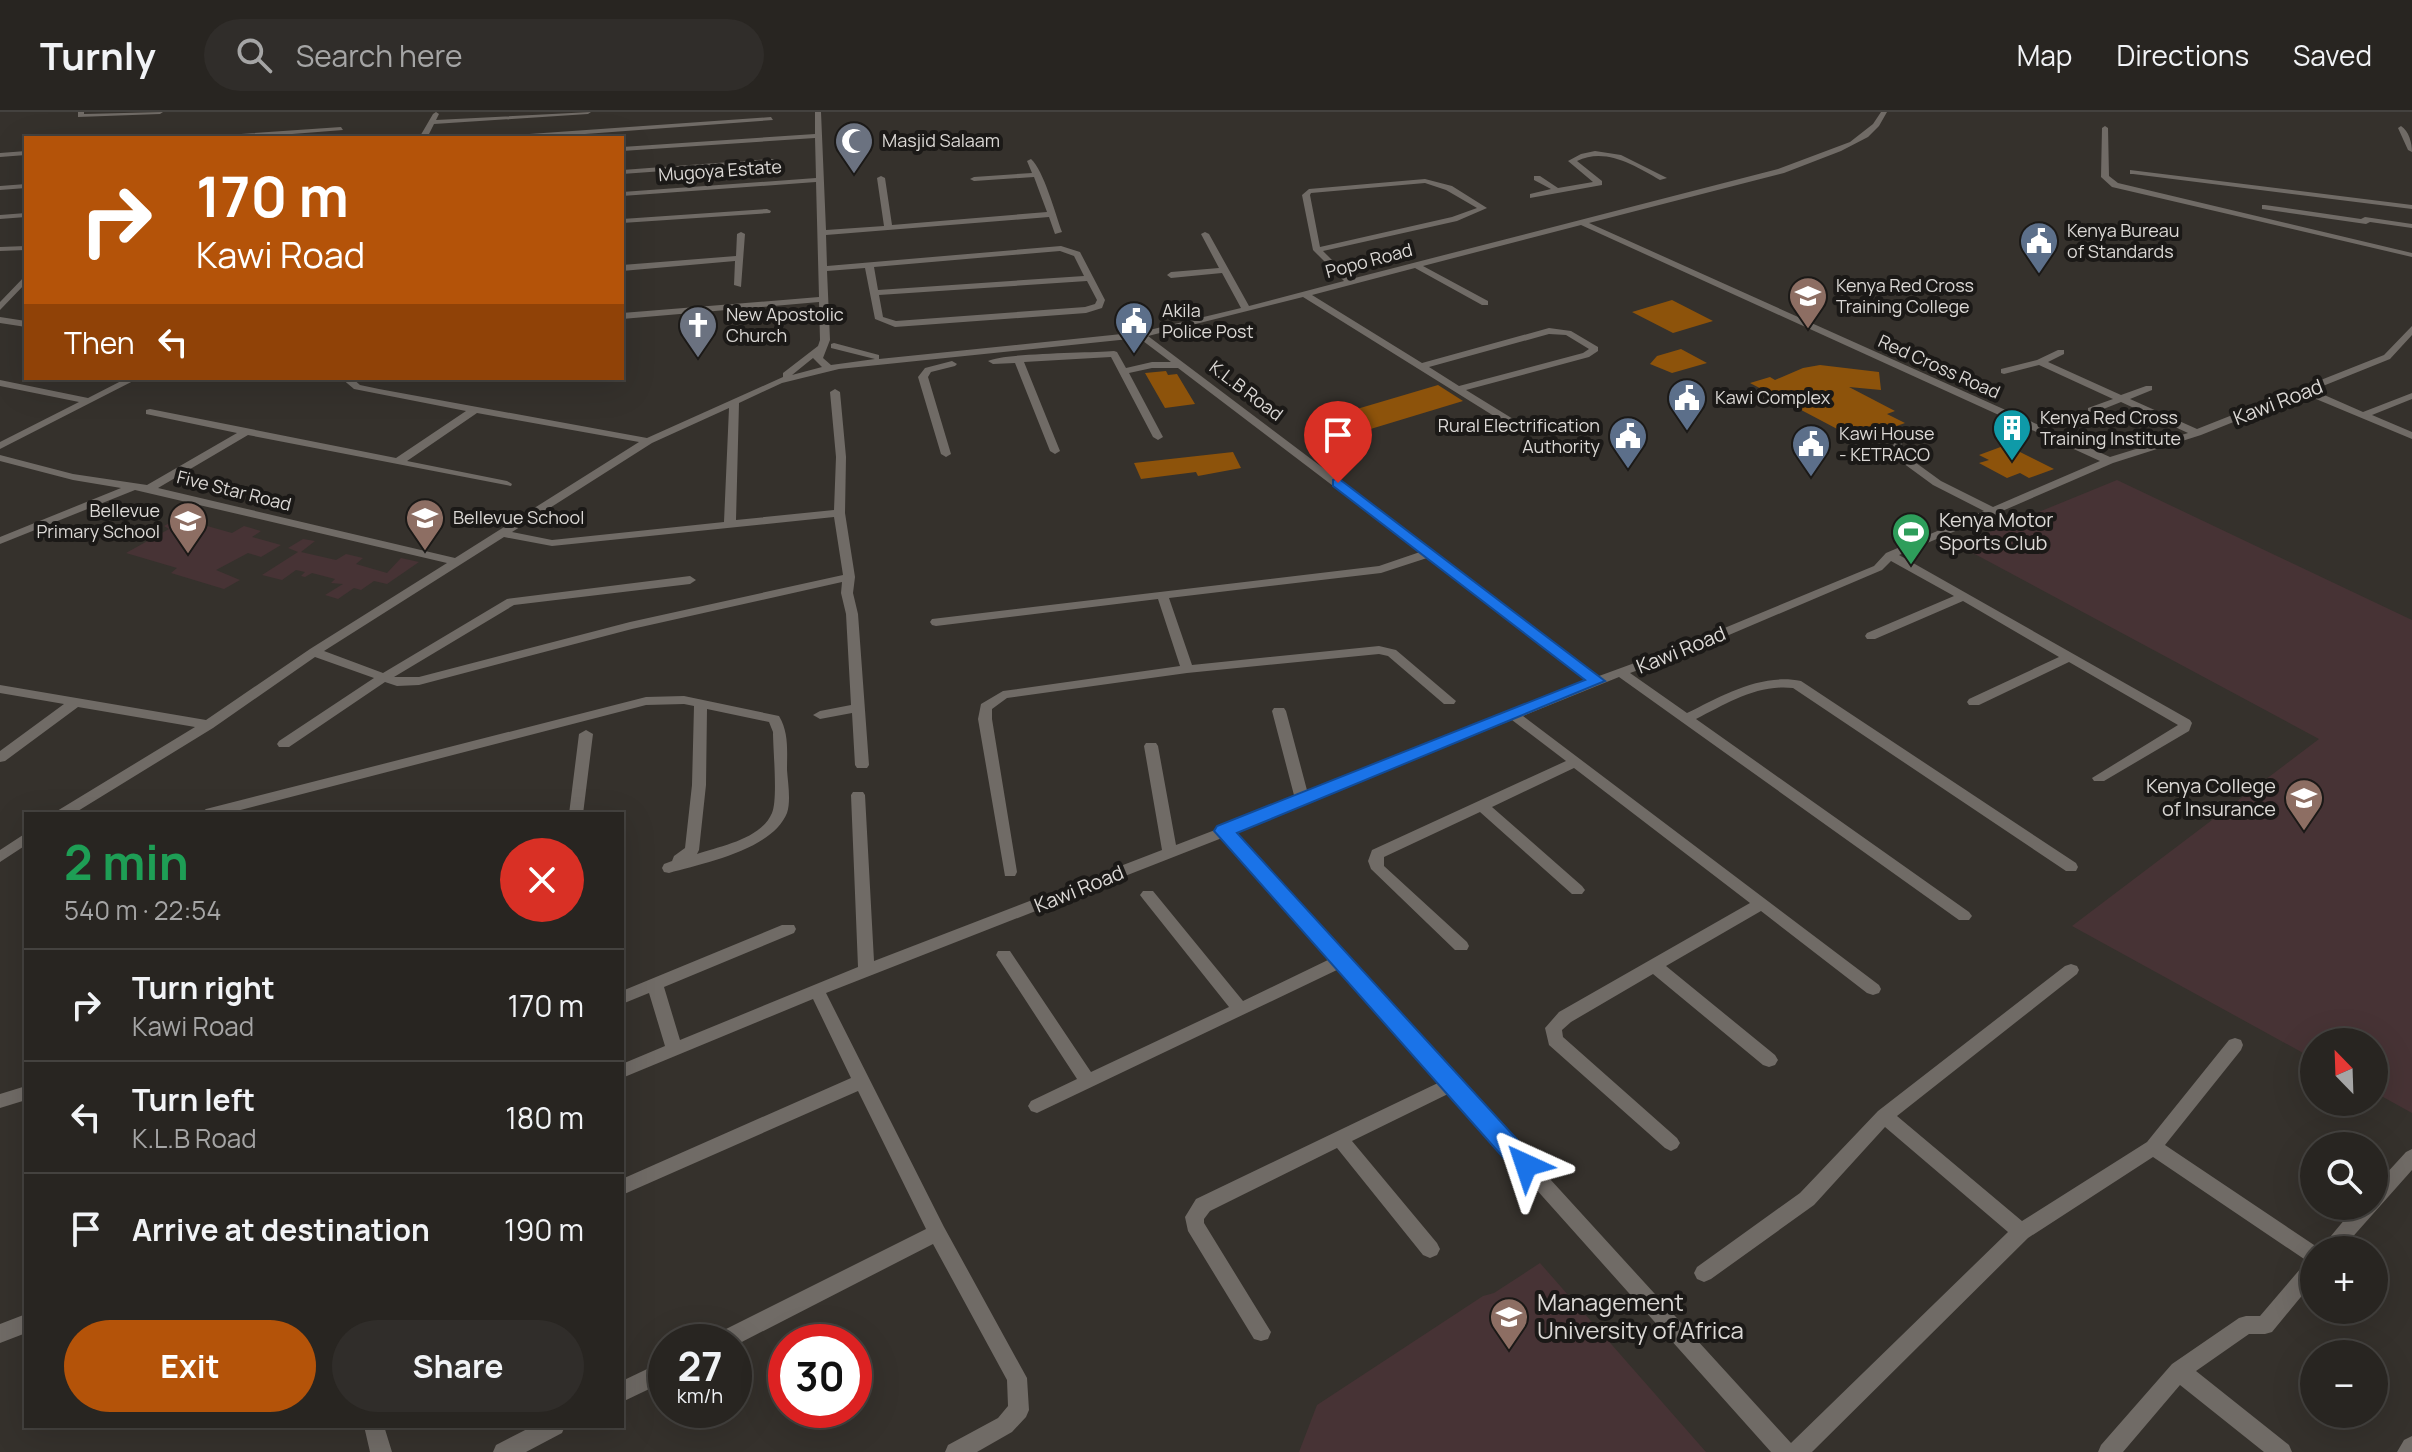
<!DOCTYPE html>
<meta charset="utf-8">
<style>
:root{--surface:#282521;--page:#302d2a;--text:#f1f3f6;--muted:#a5a5a5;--line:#44423f;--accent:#b45309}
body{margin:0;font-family:Manrope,sans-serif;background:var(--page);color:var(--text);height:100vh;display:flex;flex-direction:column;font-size:30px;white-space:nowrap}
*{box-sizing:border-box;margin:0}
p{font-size:26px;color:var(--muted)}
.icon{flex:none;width:44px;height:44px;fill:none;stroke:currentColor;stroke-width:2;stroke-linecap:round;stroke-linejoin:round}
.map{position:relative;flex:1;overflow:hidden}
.side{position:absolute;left:24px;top:700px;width:600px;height:616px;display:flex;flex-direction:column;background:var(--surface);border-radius:0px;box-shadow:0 8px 32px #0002,0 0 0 2px var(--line)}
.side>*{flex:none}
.hud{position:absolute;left:24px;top:24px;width:600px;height:244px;border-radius:0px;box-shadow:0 8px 32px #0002,0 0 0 2px var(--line);background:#b45309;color:#fff;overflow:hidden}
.needle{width:52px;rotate:337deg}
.buttons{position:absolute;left:2300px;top:916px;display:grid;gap:16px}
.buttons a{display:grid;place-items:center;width:88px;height:88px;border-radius:50%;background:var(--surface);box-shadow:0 8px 32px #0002,0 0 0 2px var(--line);font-size:40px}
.speed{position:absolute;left:648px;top:1212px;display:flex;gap:16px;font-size:40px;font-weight:700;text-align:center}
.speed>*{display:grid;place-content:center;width:104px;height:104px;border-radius:50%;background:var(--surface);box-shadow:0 8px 32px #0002,0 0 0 2px var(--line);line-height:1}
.speed small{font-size:20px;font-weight:400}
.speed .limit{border:12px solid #d22;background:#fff;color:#111}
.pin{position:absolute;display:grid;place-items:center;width:68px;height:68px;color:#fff;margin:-82px -34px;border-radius:50% 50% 50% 0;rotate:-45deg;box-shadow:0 0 8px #0007}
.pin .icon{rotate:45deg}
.me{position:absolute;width:88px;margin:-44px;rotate:318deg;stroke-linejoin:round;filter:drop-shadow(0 0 6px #0008)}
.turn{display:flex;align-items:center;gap:28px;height:168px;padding:0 40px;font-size:36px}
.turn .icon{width:104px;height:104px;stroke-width:2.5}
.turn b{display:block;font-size:56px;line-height:68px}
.then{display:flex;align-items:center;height:76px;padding:0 40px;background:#0003;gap:16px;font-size:30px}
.round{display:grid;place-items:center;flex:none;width:84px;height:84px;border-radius:42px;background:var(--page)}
.summary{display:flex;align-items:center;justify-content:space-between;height:136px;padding:0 40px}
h1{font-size:48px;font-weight:700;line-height:60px;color:#1e9e55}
.primary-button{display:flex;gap:16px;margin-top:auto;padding:16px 40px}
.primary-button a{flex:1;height:92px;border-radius:48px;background:var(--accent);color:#fff;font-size:32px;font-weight:700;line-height:92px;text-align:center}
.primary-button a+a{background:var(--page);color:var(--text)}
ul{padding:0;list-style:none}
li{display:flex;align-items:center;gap:24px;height:112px;padding:0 40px;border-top:2px solid var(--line)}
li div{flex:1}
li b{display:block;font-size:30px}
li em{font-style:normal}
header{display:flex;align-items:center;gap:48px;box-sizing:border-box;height:112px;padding:0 40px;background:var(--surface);border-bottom:2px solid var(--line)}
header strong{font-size:38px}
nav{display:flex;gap:44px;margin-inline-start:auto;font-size:28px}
.search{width:560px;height:72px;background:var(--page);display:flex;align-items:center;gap:20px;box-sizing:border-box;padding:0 28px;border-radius:44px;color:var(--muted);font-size:30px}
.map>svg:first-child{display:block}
</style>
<header>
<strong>Turnly</strong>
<div class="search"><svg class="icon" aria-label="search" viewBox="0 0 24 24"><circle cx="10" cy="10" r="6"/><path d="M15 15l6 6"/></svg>Search here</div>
<nav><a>Map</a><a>Directions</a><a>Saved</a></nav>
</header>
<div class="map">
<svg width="2412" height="1340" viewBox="0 0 2412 1340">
<rect width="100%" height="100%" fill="#35312c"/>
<path fill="#473335" d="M2117,368L2412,508V1001L2374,980V930H2314V947L2072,814L2319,627L1958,433Z
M179,406L232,421L244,414L261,419L252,425L281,433L261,445L248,441L216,458L240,468L224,477L171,461L177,456L126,441L169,417L164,414Z
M303,427L315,429L301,440L336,448L346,442L363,446L356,452L387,461L401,446L419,450L387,472L374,469L361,478L354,476L338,487L325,483L343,472L331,471L335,467L312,461L305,465L301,464L305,460L296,458L282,468L262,463L298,440L288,436Z
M1540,1151L1706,1340H1299L1317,1293L1483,1184L1494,1181Z"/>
<path fill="#8d530b" d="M1672,188L1713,209L1673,221L1632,200Z
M1681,237L1707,251L1672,261L1650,252L1657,244Z
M1820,253L1879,260L1881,278L1849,275L1895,299L1887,302L1905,311L1858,328L1750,271L1770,265L1775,268L1803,256Z
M1166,259L1168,263L1177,262L1195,292L1165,296L1145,261Z
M1438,273L1463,289L1364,319L1340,302Z
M2006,333L2054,357L2029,366L2020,361L2007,366L1979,351L1989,348L1979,343Z
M1233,340L1241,356L1198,364L1196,360L1141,367L1134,351Z"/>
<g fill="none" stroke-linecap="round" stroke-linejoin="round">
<path fill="#706b66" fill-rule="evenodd" d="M78,0H84V2L163,0L160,2L78,5Z
M436,0L439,2L436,8L591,0L588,2L434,12L427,26H419L433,2Z
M815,0H821L826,118L884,114L877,66L881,64L885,66L892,113L1047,100L1034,65L974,69L970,67L974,65L1032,61L1027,49L1031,47C1044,59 1055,101 1062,120L1055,122L1049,105L826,123L827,154L1061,134L1080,140L1105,188L1102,196L1086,201L895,215L875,207L865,156L827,159L830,228L823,246L831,253L875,247L831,236V232L834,231L879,243V247L1141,220L1241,196L1222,161L1171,166L1167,163L1171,160L1219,156L1201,122L1205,120L1209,122L1249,194L1344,169L1313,138L1302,83L1309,77L1425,67L1452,74L1487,96L1457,109L1323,139L1351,167L1778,57L1850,30L1873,12L1881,0H1887L1879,14L1868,25L1841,39L1784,61L1589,111L2110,345L2188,321L2121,290L2096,300H2088V296L2113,287L2039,253L2004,262L2001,261V257L2037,248L2058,238H2064V242L2048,250L2121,283L2146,274H2152V278L2130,287L2197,317L2384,243L2412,214V223L2390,247L2313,278L2363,300L2412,281V287L2372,303L2412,320V327L2304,282L2201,323L2113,351L2000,400L1999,402L1993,403L1899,443L2190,608L2192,611L2189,619L2104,669H2094L2092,666L2178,613L2069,550L1979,593H1969L1967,590L1969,587L2059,545L1963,489L1875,527H1867L1865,524L1867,521L1954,484L1891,449L1882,458L1689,540L1630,561L1687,601C1722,584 1760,561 1801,569L2076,751L2078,755L2076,759H2066L1793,576C1757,572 1726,592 1696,607L1969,800L1972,804L1969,808H1959L1619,565L1523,604L1879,873L1881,877L1879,881L1873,883L1867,881L1761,799L1666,854L1775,943L1778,948L1775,953L1769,955L1763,953L1653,862L1571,910L1562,918L1563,925L1677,1026L1680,1031L1677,1036L1671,1039L1665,1036L1549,933L1545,916L1559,900L1750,791L1574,656L1492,695L1582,774L1585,778L1582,782H1572L1480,700L1384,745V754L1467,830L1469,834L1467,838H1455L1371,757L1368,749L1372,738L1566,649L1512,608L1234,721L1791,1331L2008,1120L1885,1015L1814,1093L1711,1167L1704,1170L1697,1167L1694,1161L1697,1155L1800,1081L1878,999L2065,854L2071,852L2077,854L2079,858L2077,862L1897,1004L2022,1109L2147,1030L2229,928L2235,926L2241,928L2243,933L2241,938L2165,1033L2320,1137L2356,1094H2374V1075L2406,1040L2412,1037V1058L2341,1138H2314V1169L2272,1220L2265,1222H2249L2196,1259L2289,1333L2292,1340H2264L2180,1273L2123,1340H2098L2101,1333L2172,1252L2239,1206L2246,1204H2260L2307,1149L2153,1045L2028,1126L1812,1340H1771L1450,981L1352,1029L1437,1131L1440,1137L1437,1143L1430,1146L1423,1143L1337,1036L1210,1099L1204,1107V1111L1271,1220L1268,1227L1261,1229L1254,1227L1188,1119L1185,1105L1196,1087L1440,970L1339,857L1037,1001L1031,999L1028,994L1031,989L1077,967L996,843L998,839H1010L1091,960L1229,895L1143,787L1140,783L1143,779H1153L1243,889L1330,847L1222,726L826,881L944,1115L1027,1266L1029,1298L1026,1305L1012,1320L977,1340H945L948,1333L998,1306L1008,1294L1007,1268L933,1132L734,1234V1230H711L714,1223L926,1117L858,979L622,1083V1067L851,966L813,887L622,966V952L665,934L649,881L622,892V879L782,813H794L796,817L794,821L664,875L680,928L858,855L851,683L853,680H863L865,683L874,849L1162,738L1144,634L1146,631H1156L1158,634L1176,733L1295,687L1272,599L1274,596H1284L1286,599L1308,682L1588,568L1427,446L1381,461L1169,486L1192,553L1379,534L1396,538L1456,589L1454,592H1444L1388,544L1379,542L1187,561L1007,586L992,597V607L1017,760L1015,764H1005L978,607L981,592L1003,579L1180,554L1158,487L936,514L932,513L930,510L932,507L1379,454L1420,440L1178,256H1152L1129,261L1163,325L1158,328L1153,325L1111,245L1024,250L1060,339L1055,342L1050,339L1015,251L993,252L988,249C1003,241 1091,241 1114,239L1117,240L1126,256L1152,250H1171L1139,226L839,257L782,271L739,291L736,408L834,398L836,345L830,280L835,277L840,280L846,345L845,401L855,465L853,481L858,502L869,653L867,656H857L855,653L852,601L820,607L813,603L820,599L851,593L846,502L841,481L842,470L632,517L419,573L397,574L385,570L289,635H279L277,632L279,629L374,566L315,545L213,616L73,702H55L57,699L195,615L78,595L5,649L0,650V639L64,592L0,581V573L206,608L310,537L447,451L135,378L0,432V425L121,376L73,368L0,349V343L73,362L147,373L237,321L146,302V298L150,297L396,346L466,299L354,277L341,266H352L360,273L379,277L647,326L783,265V261L818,234L820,228L819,190L622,207V201L819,185L816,70L622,84V80L816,66L815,26L622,39V35L815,22ZM1425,71L1446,78L1477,96L1452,105L1320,135L1310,83L1311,81ZM1581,113L2100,349L1993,395L1941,369L1901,340L1902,331H1894L1891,341L1892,343L1933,373L1984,399L1886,441L1874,454L1681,534L1599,564L1148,224L1303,185L1510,314H1518V310L1466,278L1589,245L1598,239V235L1571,219L1549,216L1422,251L1312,183L1415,156L1482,193H1488V189L1423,154ZM1060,139L1074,144L1084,164L878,178L874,155ZM1087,169L1097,188L1095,192L1085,195L896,209L883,205L879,183ZM1549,222L1566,223L1589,237L1583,241L1459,274L1429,255ZM813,246L822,255L792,263ZM729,296L724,410L552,428L512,420L652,331ZM477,301L639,330L455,446L158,376L248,323L511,374L512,372L507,369L407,349ZM834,405L843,463L630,510L419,565H394L514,493L690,472L696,468L690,464L507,487L383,561L324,539L504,425L552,434Z
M771,5L773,8L531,26H497L501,24Z
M2105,14L2108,16L2109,64L2118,71L2412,141V145L2112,75L2101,65L2102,16Z
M2401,14C2409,19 2412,31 2412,40L2408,38L2398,16Z
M341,15L343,18L241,26H207L211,24Z
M26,39V43L0,45V41Z
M1595,39L1621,43L1667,66L1660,68C1635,54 1606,35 1577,49L1602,69V73L1530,86V82L1551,77L1534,68V64H1540L1558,76L1593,70L1568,49L1581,42Z
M772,47L776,49L775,51L622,62V58Z
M2130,58L2412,93V97L2133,62H2130Z
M26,72V76L0,78V74Z
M2265,93L2361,107L2365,105L2412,112V116L2370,110L2366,112L2262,97V93Z
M767,97L771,99L770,101L622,111V107Z
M26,101V105L0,107V103Z
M741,120L745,122L741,175L734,173L735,149L622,159V153L736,144L737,122Z
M26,134V138L0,139V135Z
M26,163V171L0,198V190Z
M0,205L26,209V215L0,211Z
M952,249L957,252L955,254L931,260L928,265L951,342L946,345L941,342L918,265L925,256Z
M127,266H139L0,337V330L79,290L0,274V268L88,286Z
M684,584L779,604C789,621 787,638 787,658C788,671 791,689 787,701C772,738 704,751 669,761L664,760L662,756L664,752L672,749L674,744L685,736L692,673L694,594L684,592L646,593L225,702H199L206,697L646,585ZM707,597L769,610L773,620C773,638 778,687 772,701C761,727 721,734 697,742L699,738L706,673Z
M586,618L593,622L583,702H569L579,622Z
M26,721V733L0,750V738Z
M26,974V988L0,996V982Z
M26,1202V1221L0,1231V1212Z
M666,1248V1269L622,1290V1269Z
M364,1314H384L392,1340H370Z
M533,1314H565L562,1321L526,1340H493L496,1333Z
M2412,1324V1340H2397L2404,1328Z"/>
</g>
<path fill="#1a73e8" stroke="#114b97" stroke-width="2" d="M1338,366L1605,569L1237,721L1534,1046L1538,1053L1534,1061L1526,1063L1517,1061L1214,719L1217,714L1585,568L1333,374V368Z"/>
<defs>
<symbol id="mosque-pin" viewBox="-11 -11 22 30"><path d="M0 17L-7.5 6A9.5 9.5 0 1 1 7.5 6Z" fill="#6b7280" stroke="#1b1917"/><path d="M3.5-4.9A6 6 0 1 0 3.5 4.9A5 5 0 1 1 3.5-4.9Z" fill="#fff"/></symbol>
<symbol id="civic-pin" viewBox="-11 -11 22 30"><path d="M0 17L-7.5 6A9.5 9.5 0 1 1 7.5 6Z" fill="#5c6f8a" stroke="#1b1917"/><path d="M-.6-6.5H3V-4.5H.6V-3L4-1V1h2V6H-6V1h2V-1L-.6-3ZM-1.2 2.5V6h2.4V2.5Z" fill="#fff"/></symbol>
<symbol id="university-pin" viewBox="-11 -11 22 30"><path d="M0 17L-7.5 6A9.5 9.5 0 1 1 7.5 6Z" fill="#8d6e63" stroke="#1b1917"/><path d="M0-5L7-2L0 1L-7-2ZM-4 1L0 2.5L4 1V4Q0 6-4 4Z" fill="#fff"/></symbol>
<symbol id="church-pin" viewBox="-11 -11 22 30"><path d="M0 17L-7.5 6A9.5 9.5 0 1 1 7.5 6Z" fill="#6b7280" stroke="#1b1917"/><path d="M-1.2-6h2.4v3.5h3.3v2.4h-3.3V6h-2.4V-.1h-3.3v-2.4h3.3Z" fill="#fff"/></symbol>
<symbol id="building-pin" viewBox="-11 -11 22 30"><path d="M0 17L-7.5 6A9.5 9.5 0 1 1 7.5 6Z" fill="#0f9aa8" stroke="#1b1917"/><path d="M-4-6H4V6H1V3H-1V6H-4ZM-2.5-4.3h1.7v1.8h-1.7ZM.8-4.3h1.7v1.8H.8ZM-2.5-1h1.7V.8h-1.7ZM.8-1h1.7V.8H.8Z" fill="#fff"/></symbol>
<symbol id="school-pin" viewBox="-11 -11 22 30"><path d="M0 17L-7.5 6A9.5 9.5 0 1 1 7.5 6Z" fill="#8d6e63" stroke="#1b1917"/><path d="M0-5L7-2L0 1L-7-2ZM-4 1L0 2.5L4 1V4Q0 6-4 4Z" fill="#fff"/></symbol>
<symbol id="stadium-pin" viewBox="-11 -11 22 30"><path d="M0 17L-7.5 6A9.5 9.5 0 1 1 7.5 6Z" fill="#2e9e5b" stroke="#1b1917"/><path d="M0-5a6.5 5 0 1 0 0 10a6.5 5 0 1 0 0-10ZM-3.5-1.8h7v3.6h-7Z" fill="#fff"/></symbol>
</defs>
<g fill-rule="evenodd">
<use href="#mosque-pin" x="832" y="7" width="44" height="60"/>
<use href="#civic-pin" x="2017" y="107" width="44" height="60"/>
<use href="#university-pin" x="1786" y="162" width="44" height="60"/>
<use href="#civic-pin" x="1112" y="187" width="44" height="60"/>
<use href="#church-pin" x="676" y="191" width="44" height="60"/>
<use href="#civic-pin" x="1665" y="264" width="44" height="60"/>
<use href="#building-pin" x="1990" y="294" width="44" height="60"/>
<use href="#civic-pin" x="1606" y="302" width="44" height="60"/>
<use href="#civic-pin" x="1789" y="310" width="44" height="60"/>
<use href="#school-pin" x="403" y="384" width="44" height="60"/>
<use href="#school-pin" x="166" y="387" width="44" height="60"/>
<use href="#stadium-pin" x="1889" y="398" width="44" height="60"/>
<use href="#university-pin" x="2282" y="664" width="44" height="60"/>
<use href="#university-pin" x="1487" y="1183" width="44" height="60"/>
</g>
<g text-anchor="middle" stroke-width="8" stroke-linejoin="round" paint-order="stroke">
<g font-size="18" fill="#dbd8d5" stroke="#1b1917" text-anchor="start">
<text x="882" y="35">Masjid Salaam</text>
<text x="2067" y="125">Kenya Bureau<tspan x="2067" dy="21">of Standards</tspan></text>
<text x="1836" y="180">Kenya Red Cross<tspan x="1836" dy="21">Training College</tspan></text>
<text x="1162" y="205">Akila<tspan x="1162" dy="21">Police Post</tspan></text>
<text x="726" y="209">New Apostolic<tspan x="726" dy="21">Church</tspan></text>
<text x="1715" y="292">Kawi Complex</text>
<text x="2040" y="312">Kenya Red Cross<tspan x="2040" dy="21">Training Institute</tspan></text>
<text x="1600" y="320" text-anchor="end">Rural Electrification<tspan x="1600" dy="21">Authority</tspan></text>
<text x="1839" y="328">Kawi House<tspan x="1839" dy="21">- KETRACO</tspan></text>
<text x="160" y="405" text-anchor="end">Bellevue<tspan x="160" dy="21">Primary School</tspan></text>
<text x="453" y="412">Bellevue School</text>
</g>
<g font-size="18" fill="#dbd8d5" stroke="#1b1917">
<text transform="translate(720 59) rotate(-4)" y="6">Mugoya Estate</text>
<text transform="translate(1369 149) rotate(-15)" y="6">Popo Road</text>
<text transform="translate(1939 255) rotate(24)" y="6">Red Cross Road</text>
<text transform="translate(1246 279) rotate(37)" y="6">K.L.B Road</text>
<text transform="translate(234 379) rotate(14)" y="6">Five Star Road</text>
</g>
<g font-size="20" fill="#dbd8d5" stroke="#1b1917">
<text transform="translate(2278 290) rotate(-21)" y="7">Kawi Road</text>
<text transform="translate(1681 538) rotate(-22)" y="7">Kawi Road</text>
<text transform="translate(1079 777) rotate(-22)" y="7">Kawi Road</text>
</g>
<g font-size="20" fill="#dbd8d5" stroke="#1b1917" text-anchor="start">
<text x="1939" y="415">Kenya Motor<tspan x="1939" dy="23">Sports Club</tspan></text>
<text x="2276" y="681" text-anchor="end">Kenya College<tspan x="2276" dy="23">of Insurance</tspan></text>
</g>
<g font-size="24" fill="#dbd8d5" stroke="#1b1917" text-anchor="start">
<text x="1537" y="1199">Management<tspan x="1537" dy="28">University of Africa</tspan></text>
</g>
</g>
</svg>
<div class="buttons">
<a><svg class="needle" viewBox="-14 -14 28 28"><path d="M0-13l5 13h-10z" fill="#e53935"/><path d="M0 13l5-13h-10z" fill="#a5a5a5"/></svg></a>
<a><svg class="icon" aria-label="search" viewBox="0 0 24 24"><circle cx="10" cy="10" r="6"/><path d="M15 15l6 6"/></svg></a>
<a>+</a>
<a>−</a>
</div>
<div class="speed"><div>27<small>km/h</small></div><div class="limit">30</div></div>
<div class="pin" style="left:1338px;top:371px;background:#d93025"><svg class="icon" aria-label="arrive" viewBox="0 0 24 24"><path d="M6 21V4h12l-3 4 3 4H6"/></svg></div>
<svg class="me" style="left:1526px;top:1053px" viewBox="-20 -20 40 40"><path d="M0-17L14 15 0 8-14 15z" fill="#1a73e8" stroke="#fff" stroke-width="4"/></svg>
<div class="hud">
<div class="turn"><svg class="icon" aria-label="right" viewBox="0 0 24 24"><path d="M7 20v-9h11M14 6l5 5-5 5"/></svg><div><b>170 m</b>Kawi Road</div></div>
<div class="then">Then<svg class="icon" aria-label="left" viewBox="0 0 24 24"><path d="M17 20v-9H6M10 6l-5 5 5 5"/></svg></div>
</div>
<section class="side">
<div class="summary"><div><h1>2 min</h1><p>540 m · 22:54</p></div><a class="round" style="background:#d93025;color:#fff"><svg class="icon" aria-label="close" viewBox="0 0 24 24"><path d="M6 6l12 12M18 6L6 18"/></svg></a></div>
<ul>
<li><svg class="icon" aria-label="right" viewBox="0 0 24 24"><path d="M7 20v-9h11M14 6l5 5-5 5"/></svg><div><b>Turn right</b><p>Kawi Road</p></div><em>170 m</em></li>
<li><svg class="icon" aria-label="left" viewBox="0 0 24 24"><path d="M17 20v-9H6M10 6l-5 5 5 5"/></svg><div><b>Turn left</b><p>K.L.B Road</p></div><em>180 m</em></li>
<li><svg class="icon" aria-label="arrive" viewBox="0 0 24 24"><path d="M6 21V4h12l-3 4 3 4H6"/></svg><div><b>Arrive at destination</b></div><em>190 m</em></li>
</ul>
<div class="primary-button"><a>Exit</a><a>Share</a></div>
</section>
</div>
